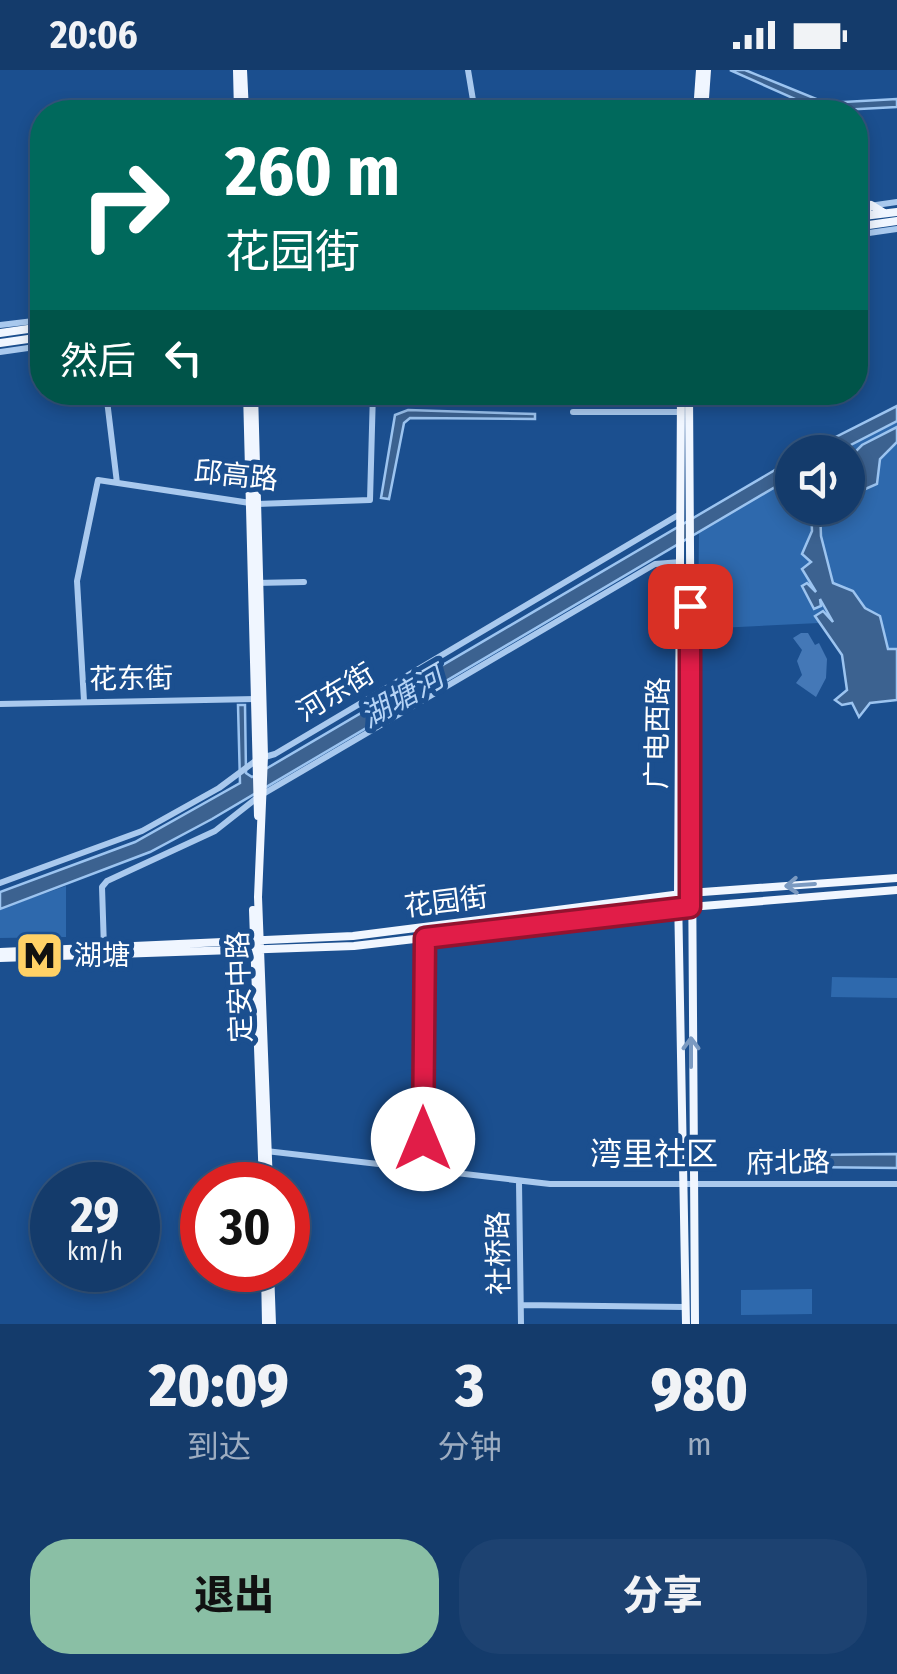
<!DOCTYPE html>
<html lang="zh">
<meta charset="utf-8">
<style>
:root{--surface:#143b6b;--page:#1d4271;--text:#f1f3f6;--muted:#9dadc1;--line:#33557e;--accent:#8abfa5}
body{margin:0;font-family:"Fira Sans Condensed","Noto Sans SC",sans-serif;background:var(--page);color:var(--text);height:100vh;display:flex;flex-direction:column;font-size:38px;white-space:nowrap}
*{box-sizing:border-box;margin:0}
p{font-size:32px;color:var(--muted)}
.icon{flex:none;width:55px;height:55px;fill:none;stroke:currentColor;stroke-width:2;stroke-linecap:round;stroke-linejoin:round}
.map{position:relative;height:1254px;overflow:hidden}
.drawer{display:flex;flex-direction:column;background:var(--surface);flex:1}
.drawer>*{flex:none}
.banner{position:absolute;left:30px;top:30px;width:838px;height:305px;border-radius:40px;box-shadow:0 5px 15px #0003,0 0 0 2px var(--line);background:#00695c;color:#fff;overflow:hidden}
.buttons{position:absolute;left:775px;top:365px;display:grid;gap:20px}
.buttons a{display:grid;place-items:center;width:90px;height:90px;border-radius:50%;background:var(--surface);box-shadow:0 5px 15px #0003,0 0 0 2px var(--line);font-size:50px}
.speed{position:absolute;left:30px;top:1092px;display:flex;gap:20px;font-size:50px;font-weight:700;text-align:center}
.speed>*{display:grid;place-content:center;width:130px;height:130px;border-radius:50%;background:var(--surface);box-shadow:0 5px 15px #0003,0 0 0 2px var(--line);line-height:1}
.speed small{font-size:25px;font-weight:400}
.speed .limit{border:15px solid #d22;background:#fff;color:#111}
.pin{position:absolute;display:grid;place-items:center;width:85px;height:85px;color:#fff;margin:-42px;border-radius:20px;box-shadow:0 5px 15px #0006}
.me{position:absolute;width:110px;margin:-55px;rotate:0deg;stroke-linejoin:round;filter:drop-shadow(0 0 8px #0008)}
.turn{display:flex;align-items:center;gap:35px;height:210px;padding:0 30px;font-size:45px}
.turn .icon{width:130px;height:130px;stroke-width:2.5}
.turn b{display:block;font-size:70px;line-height:85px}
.then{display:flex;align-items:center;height:95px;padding:0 30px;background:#0003;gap:20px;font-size:38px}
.eta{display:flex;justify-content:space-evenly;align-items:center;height:170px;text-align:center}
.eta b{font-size:60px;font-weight:800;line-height:70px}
.cta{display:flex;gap:20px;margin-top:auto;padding:20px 30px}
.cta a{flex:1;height:115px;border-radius:40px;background:var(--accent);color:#111;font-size:40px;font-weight:800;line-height:115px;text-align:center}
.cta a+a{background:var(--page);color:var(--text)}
.status{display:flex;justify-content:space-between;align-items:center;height:70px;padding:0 50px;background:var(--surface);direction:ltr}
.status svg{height:28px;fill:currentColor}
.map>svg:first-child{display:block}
</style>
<div class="status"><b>20:06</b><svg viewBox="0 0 49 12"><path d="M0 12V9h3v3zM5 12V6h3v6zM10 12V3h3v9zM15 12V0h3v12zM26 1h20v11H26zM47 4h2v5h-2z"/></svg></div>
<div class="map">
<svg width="897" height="1254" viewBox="0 0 897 1254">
<rect width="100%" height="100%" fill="#1b4f8f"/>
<path fill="#2e69ad" d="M897,351V630L845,597L842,585L819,553L698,559L699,461L792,407V438H848V382H837Z
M66,816V867L0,868V839Z
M832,907L897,908V928L831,927Z
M812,1219V1244L741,1245V1220Z"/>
<path fill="#3c6290" stroke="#9cc4f0" stroke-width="2.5" d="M730,0H745L826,33L897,29V37L822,41Z
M897,336V351L837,382H806Z
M408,340L535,344V349L410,348L404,353L389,429L381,428L395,345Z
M897,357V372L880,389L877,414L863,420L848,410V389L862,375Z
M792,390V407L212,749L150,782L0,839V822L135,772L240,713L238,635H245L246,703L252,707Z
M811,438H820L821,466L833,513L853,521L865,538L880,546L888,579H897V630L870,633L859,647L852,633L842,635L835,630L847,620L842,585L815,546L823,541L833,552L820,529L821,536L814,539L802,516L807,513L816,522L802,499L811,492L802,484L812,461Z
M897,1084V1098L805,1097L806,1085Z"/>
<path fill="#4478b7" d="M801,563H808L815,575L819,573L827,589L826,608L816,627L796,613L802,605L797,591L802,580L793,568Z"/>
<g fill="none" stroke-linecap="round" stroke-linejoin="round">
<path stroke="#a9c9ee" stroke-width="6" d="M468,0L475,42
M855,138L897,132
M855,165L897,159
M0,255L42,250
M0,282L42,276
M106,322L117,413
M573,342H681
M255,513L304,512
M84,631L77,511L98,410L257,434L370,430L373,322
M0,634L256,629
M0,813L142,761L219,718L258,689L275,684L680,444
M104,878L102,817L107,811L215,761L258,727L655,494L681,492
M266,1081L550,1114H897
M422,1099L425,868
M519,1112L521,1254
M521,1235L685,1237"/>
<path stroke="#f0f6ff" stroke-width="8" d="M237,0L238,42
M243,0L245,42
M697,42L700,0
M704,42L707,0
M855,147L897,142
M861,147L871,135L884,143
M855,157L897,151
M0,263L42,257
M0,273L42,267
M247,322L258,746
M254,322L264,686L258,827L269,1115
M681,322L678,825L686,1254
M689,322L695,1254
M253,840L263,1115
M0,882L353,866L689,823L897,808
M0,888L354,876L690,837L897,820
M265,1200L266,1254
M270,1200L272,1254"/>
</g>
<defs><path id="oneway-shaft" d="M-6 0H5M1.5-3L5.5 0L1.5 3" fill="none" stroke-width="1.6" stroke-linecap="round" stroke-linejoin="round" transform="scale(2.5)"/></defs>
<g stroke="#7b9ac1">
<use href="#oneway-shaft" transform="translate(800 815) rotate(176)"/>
<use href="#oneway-shaft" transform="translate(691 982) rotate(-90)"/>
</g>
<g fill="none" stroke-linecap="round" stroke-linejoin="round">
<defs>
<path id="route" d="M423,1069L425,868L690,837V536"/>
</defs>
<use href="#route" stroke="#92132f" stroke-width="25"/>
<use href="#route" stroke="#e11d48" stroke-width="18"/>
</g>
<defs>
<symbol id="metro-square" viewBox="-11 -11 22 22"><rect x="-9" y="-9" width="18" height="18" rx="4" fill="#ffd166" stroke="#1b4f8f"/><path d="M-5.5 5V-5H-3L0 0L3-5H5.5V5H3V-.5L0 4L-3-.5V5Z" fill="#111"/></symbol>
</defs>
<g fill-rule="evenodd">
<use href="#metro-square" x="12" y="858" width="55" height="55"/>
</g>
<g text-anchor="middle" stroke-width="10" stroke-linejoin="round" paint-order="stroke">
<g font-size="28" fill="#fff" stroke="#1b4f8f">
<text transform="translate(236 405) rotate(6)" y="10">邱高路</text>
<text transform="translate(131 608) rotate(-1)" y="10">花东街</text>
<text transform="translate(335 622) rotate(-31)" y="10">河东街</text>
<text transform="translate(657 663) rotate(-89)" y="10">广电西路</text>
<text transform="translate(446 831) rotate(-7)" y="10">花园街</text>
<text transform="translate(239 917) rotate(-92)" y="10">定安中路</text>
<text transform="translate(788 1092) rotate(-1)" y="10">府北路</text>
<text transform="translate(498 1183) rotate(-91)" y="10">社桥路</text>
</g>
<g font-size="28" fill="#fff" stroke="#1b4f8f" text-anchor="start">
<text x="74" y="895">湖塘</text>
</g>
<g font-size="30" font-style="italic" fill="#b5d3f5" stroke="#1b4f8f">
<text transform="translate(402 627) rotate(-30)" y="10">湖塘河</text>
</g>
<g font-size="32" fill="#fff" stroke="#1b4f8f">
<text x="654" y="1095">湾里社区</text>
</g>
</g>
</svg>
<div class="buttons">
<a><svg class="icon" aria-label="sound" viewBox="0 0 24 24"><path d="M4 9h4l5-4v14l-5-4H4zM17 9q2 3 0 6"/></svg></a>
</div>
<div class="speed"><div>29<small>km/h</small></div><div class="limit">30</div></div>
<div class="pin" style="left:690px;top:536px;background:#d93025"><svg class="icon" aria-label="arrive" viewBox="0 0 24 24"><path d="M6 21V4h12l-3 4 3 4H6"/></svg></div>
<svg class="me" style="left:423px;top:1069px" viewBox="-20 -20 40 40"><circle r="19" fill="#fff"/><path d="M0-13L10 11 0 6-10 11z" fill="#e11d48"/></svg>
<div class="banner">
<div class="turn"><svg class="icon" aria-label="right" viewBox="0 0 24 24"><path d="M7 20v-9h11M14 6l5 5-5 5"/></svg><div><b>260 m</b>花园街</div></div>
<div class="then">然后<svg class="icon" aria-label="left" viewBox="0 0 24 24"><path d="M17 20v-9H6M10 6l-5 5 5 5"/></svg></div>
</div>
</div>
<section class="drawer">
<div class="eta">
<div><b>20:09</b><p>到达</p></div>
<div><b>3</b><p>分钟</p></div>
<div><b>980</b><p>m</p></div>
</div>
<div class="cta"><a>退出</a><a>分享</a></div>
</section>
